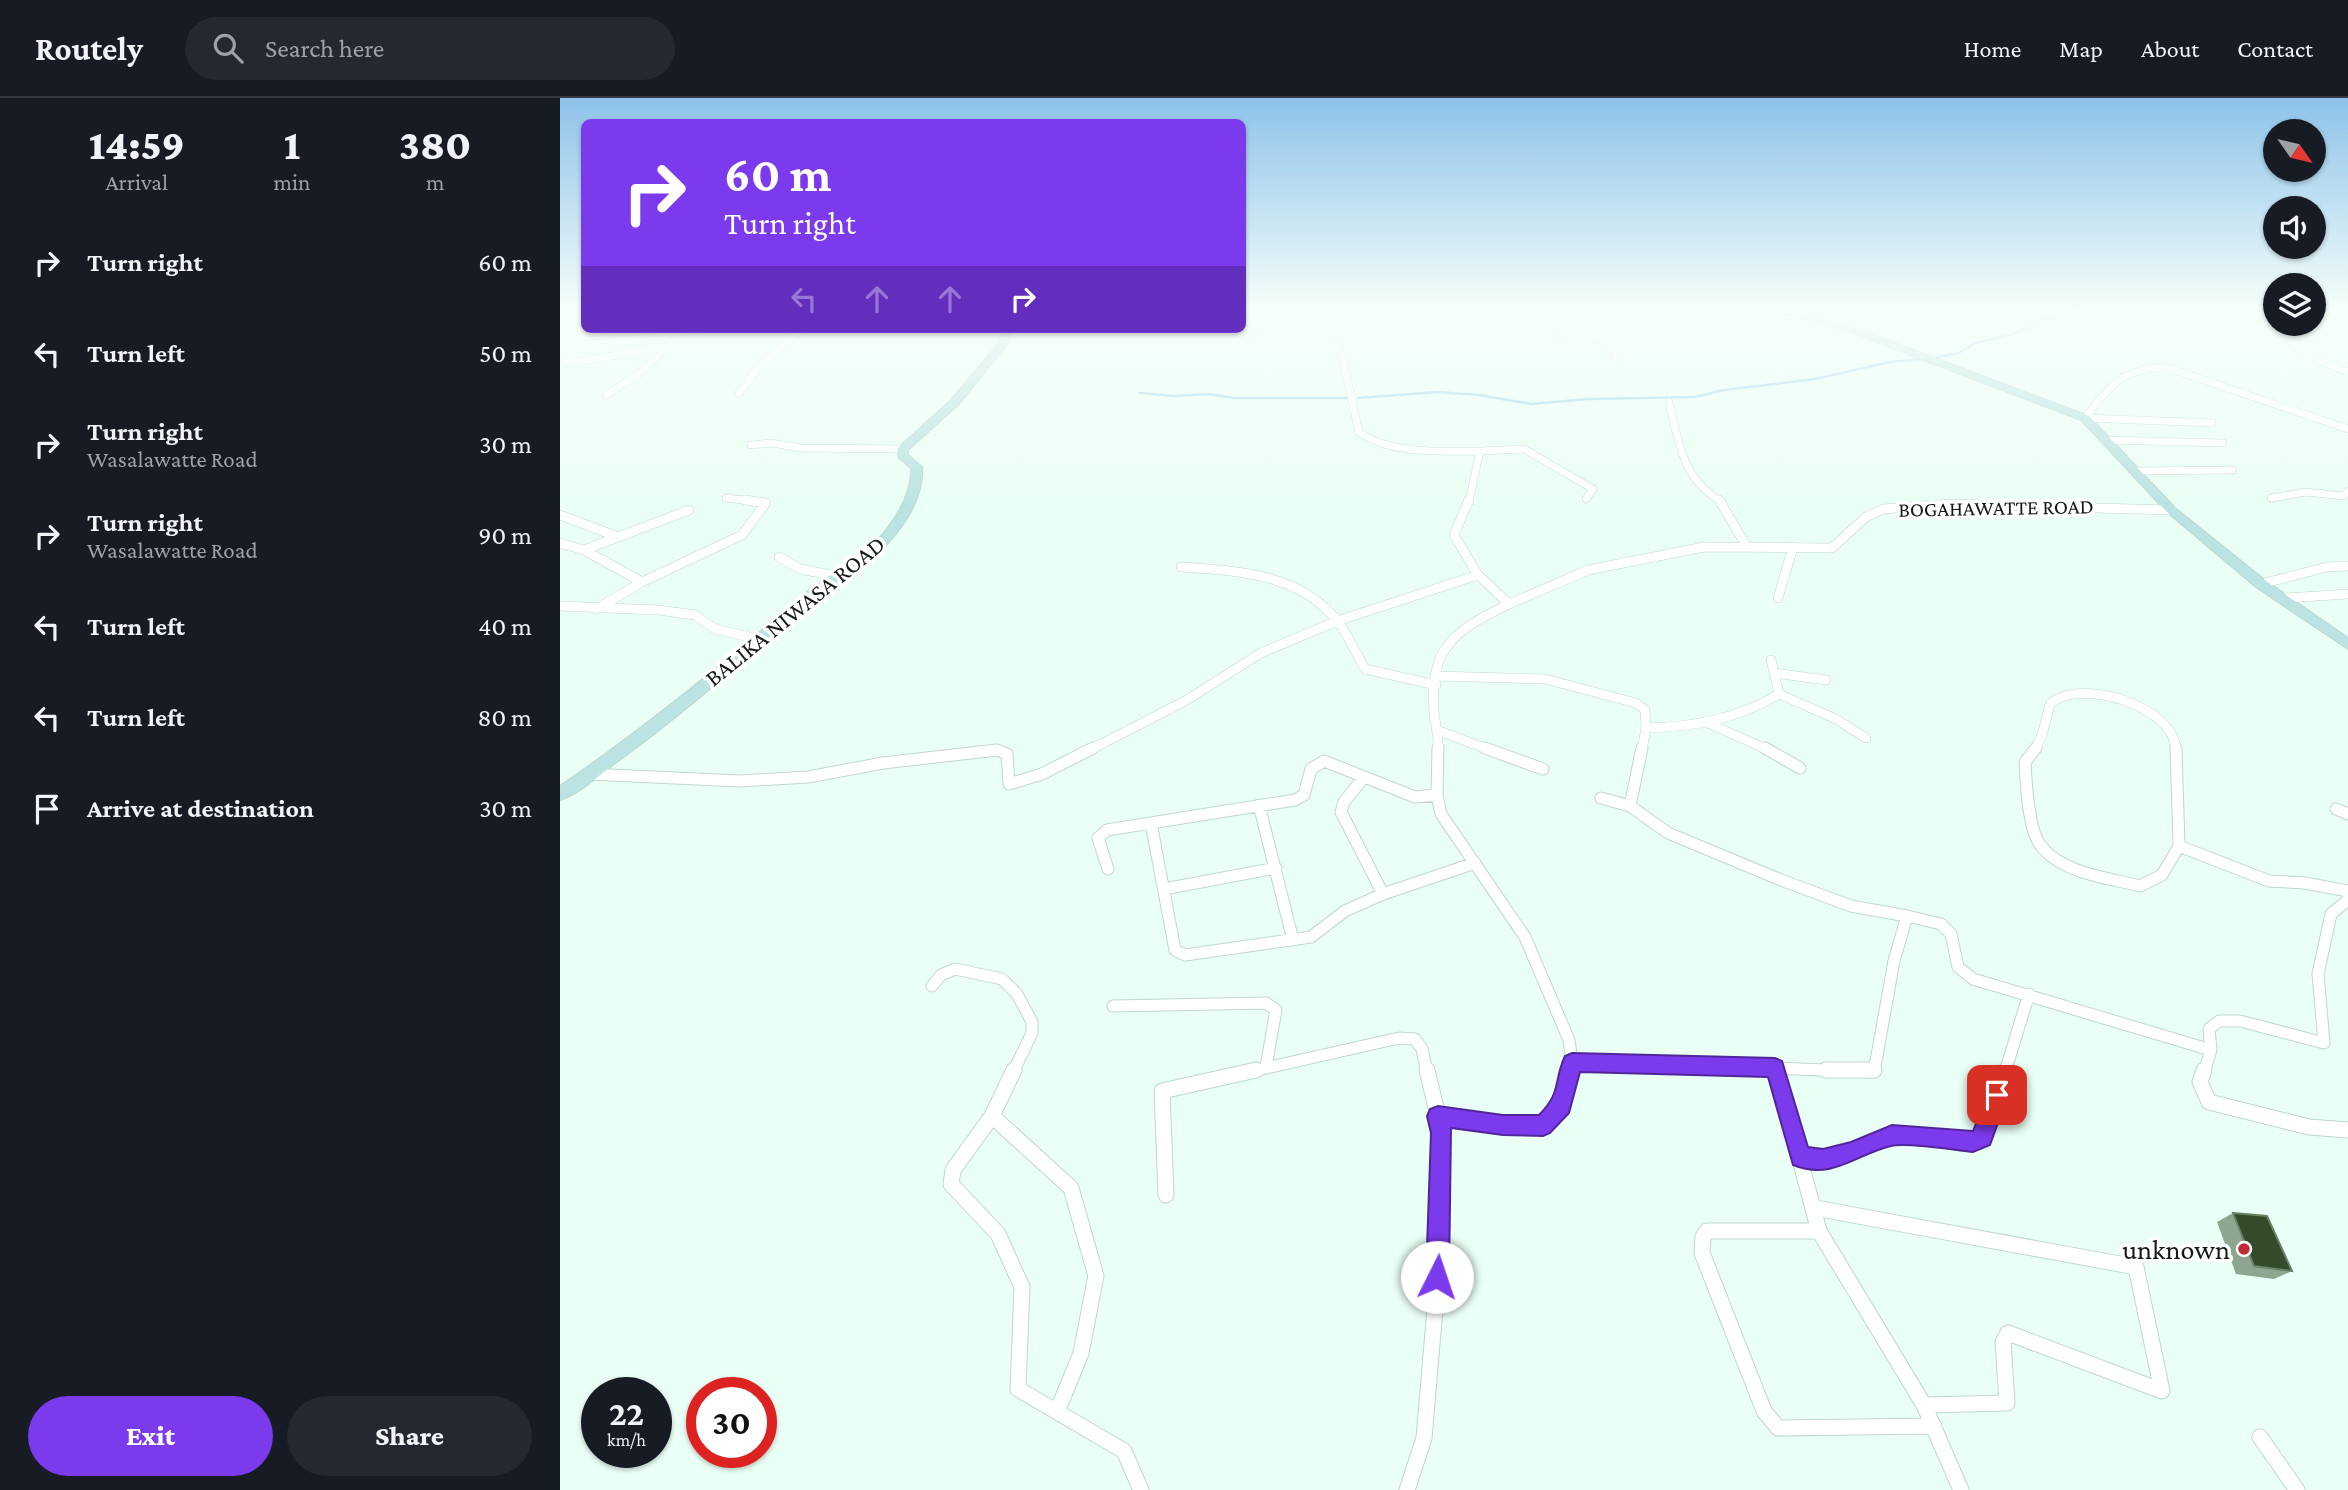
<!DOCTYPE html>
<style>
:root{--surface:#171b24;--page:#242831;--text:#f1f3f6;--muted:#9ea1a6;--line:#363941;--accent:#7c3aed}
body{margin:0;font-family:"Crimson Pro",serif;background:var(--page);color:var(--text);height:100vh;display:flex;flex-direction:column;font-size:26px;white-space:nowrap}
*{box-sizing:border-box;margin:0}
p{font-size:23px;color:var(--muted)}
.icon{flex:none;width:38px;height:38px;fill:none;stroke:currentColor;stroke-width:2;stroke-linecap:round;stroke-linejoin:round}
.map{position:relative;flex:1;overflow:hidden}
.panel{display:flex;flex-direction:column;background:var(--surface);width:560px}
.panel>*{flex:none}
.hud{position:absolute;left:21px;top:21px;width:665px;height:214px;border-radius:10px;box-shadow:0 2px 5px #0004;background:#7c3aed;color:#fff;overflow:hidden}
.needle{width:46px;rotate:124deg}
.fabs{position:absolute;left:1703px;top:21px;display:grid;gap:14px}
.fabs a{display:grid;place-items:center;width:63px;height:63px;border-radius:50%;background:var(--surface);box-shadow:0 2px 5px #0004;font-size:35px}
.speed{position:absolute;left:21px;top:1279px;display:flex;gap:14px;font-size:35px;font-weight:700;text-align:center}
.speed>*{display:grid;place-content:center;width:91px;height:91px;border-radius:50%;background:var(--surface);box-shadow:0 2px 5px #0004;line-height:1}
.speed small{font-size:18px;font-weight:400}
.speed .limit{border:10px solid #d22;background:#fff;color:#111}
.pin{position:absolute;display:grid;place-items:center;width:60px;height:60px;color:#fff;margin:-30px;border-radius:14px;box-shadow:0 4px 10px #0006}
.me{position:absolute;width:77px;margin:-38px;rotate:4deg;stroke-linejoin:round;filter:drop-shadow(0 0 5px #0008)}
.turn{display:flex;align-items:center;gap:24px;height:147px;padding:0 28px;font-size:32px}
.turn .icon{width:91px;height:91px;stroke-width:2.5}
.turn b{display:block;font-size:49px;line-height:60px}
.lanes{display:flex;align-items:center;height:66px;padding:0 28px;background:#0003;justify-content:center;gap:35px;direction:ltr}
.lanes .off{opacity:.35}
.eta{display:flex;justify-content:space-evenly;align-items:center;height:119px;text-align:center}
.eta b{font-size:42px;font-weight:800;line-height:49px}
.cta{display:flex;gap:14px;margin-top:auto;padding:14px 28px}
.cta a{flex:1;height:80px;border-radius:42px;background:var(--accent);color:#fff;font-size:28px;font-weight:800;line-height:80px;text-align:center}
.cta a+a{background:var(--page);color:var(--text)}
ul{padding:0;list-style:none}
li{display:flex;align-items:center;gap:21px;height:91px;padding:0 28px}
li div{flex:1}
li b{display:block;font-size:26px}
li em{font-style:normal}
header{display:flex;align-items:center;gap:42px;box-sizing:border-box;height:98px;padding:0 35px;background:var(--surface);border-bottom:2px solid var(--line)}
header strong{font-size:33px}
nav{display:flex;gap:38px;margin-inline-start:auto;font-size:24px}
.search{width:490px;height:63px;background:var(--page);display:flex;align-items:center;gap:18px;box-sizing:border-box;padding:0 24px;border-radius:38px;color:var(--muted);font-size:26px}
main{display:flex;flex:1;min-height:0}
.map>svg:first-child{display:block}
</style>
<header>
<strong>Routely</strong>
<div class="search"><svg class="icon" aria-label="search" viewBox="0 0 24 24"><circle cx="10" cy="10" r="6"/><path d="M15 15l6 6"/></svg>Search here</div>
<nav><a>Home</a><a>Map</a><a>About</a><a>Contact</a></nav>
</header>
<main>
<section class="panel">
<div class="eta">
<div><b>14:59</b><p>Arrival</p></div>
<div><b>1</b><p>min</p></div>
<div><b>380</b><p>m</p></div>
</div>
<ul>
<li><svg class="icon" aria-label="right" viewBox="0 0 24 24"><path d="M7 20v-9h11M14 6l5 5-5 5"/></svg><div><b>Turn right</b></div><em>60 m</em></li>
<li><svg class="icon" aria-label="left" viewBox="0 0 24 24"><path d="M17 20v-9H6M10 6l-5 5 5 5"/></svg><div><b>Turn left</b></div><em>50 m</em></li>
<li><svg class="icon" aria-label="right" viewBox="0 0 24 24"><path d="M7 20v-9h11M14 6l5 5-5 5"/></svg><div><b>Turn right</b><p>Wasalawatte Road</p></div><em>30 m</em></li>
<li><svg class="icon" aria-label="right" viewBox="0 0 24 24"><path d="M7 20v-9h11M14 6l5 5-5 5"/></svg><div><b>Turn right</b><p>Wasalawatte Road</p></div><em>90 m</em></li>
<li><svg class="icon" aria-label="left" viewBox="0 0 24 24"><path d="M17 20v-9H6M10 6l-5 5 5 5"/></svg><div><b>Turn left</b></div><em>40 m</em></li>
<li><svg class="icon" aria-label="left" viewBox="0 0 24 24"><path d="M17 20v-9H6M10 6l-5 5 5 5"/></svg><div><b>Turn left</b></div><em>80 m</em></li>
<li><svg class="icon" aria-label="arrive" viewBox="0 0 24 24"><path d="M6 21V4h12l-3 4 3 4H6"/></svg><div><b>Arrive at destination</b></div><em>30 m</em></li>
</ul>
<div class="cta"><a>Exit</a><a>Share</a></div>
</section>
<div class="map">
<svg width="1788" height="1392" viewBox="0 0 1788 1392">
<rect width="100%" height="100%" fill="#eafff5"/>
<g fill="none" stroke-linecap="round" stroke-linejoin="round">
<path stroke="#a4d9ee" stroke-width="2.5" d="M1377,259L1399,255L1415,245L1450,237L1488,220L1520,213
M580,295L614,298L648,296L674,300H787
M798,300L877,294L919,297L971,306L1029,301L1135,299L1164,292L1255,281L1330,264L1362,261"/>
<defs>
<path id="street-far3" d="M761,213L782,257L799,335C836,357 878,353 920,353L909,404
M1045,213L1046,240L1051,241L1056,259
M1702,213L1745,257L1788,274
M1249,219L1263,213
M912,225L1011,240L1051,241
M309,231H326
M694,235L704,224L728,213
M0,237L44,238L50,245L124,234
M1728,240L1788,228
M0,259L9,265L105,249
M179,295L200,268L242,231
M46,297L77,277L124,234L142,231
M1109,304C1119,345 1122,381 1162,404
M1525,320C1551,288 1560,271 1605,269L1788,331
M1525,320L1652,325
M1544,342L1663,345
M191,347L212,345L241,350L342,351
M920,353L964,351L1033,391L1026,401
M1574,373L1673,372
M166,400L199,404
M1711,400L1746,394L1783,398L1788,393"/>
<path id="street-far2" d="M1159,402L1186,447
M0,417L58,439
M0,445L24,452L82,484
M24,452L129,412
M219,459L240,471L281,479
M621,469C677,473 741,475 778,524C789,538 796,556 805,571L876,587
M1701,486L1767,469L1788,468
M1218,500L1233,449
M1725,500L1788,496
M949,506L1028,472L1144,449L1272,450L1306,419L1323,411L1389,406L1611,412
M0,508L98,512L135,517L155,531L202,542
M36,511L82,484L182,437L206,405L185,402
M1214,575L1266,582
M876,578L985,581L1076,605L1085,612L1086,630L1082,652
M1219,596L1276,621L1306,640
M1148,625L1208,652
M1086,630C1134,629 1177,621 1219,596L1211,562
M879,633L930,652
M530,652L625,603L701,555L777,523L918,477
M878,652C879,638 875,627 874,613C869,548 896,532 949,506L918,477L894,437L909,402
M1475,652L1482,637L1490,606C1520,579 1615,608 1616,652"/>
<path id="street-far1" d="M878,650L877,697L881,716L965,839L1009,942L1012,964L1215,970L1216,974
M925,650L983,671
M1205,650L1240,670
M1476,650L1465,664C1466,685 1468,732 1481,748C1503,776 1549,780 1580,788L1602,777L1619,748L1616,650
M29,676L180,683L248,679L323,665L437,652L447,656L449,686L482,676L533,650
M804,679L784,704L781,714L823,796
M1041,700L1070,708L1108,735L1221,782L1291,808L1347,818L1334,863L1314,974
M699,707L733,842
M1070,708L1082,650
M1776,711L1788,716
M591,725L615,852L625,857L751,839L785,813L823,796L915,765
M1619,748L1709,783L1745,785L1788,793
M548,771L538,740L547,732L735,702L744,697L751,671L764,663L855,699L877,697
M604,791L716,770
M1347,818L1381,826L1391,836L1398,869L1413,881L1651,952L1644,974
M372,888L381,877L395,871L442,881L457,896L472,924V935L453,974
M553,908L706,905L716,912L706,969
M1651,952L1649,931L1659,923H1680L1764,945L1758,876L1771,816L1788,802
M1215,970L1309,974
M688,974L839,940L855,941L862,951L867,974
M1010,974L1012,964
M1445,974L1469,896"/>
<path id="street" d="M454,972L432,1018L393,1072L391,1086L438,1136L462,1189L458,1291L564,1353L581,1392
M1216,972L1259,1133L1364,1307L1401,1392
M1266,972H1314
M1644,972L1640,984L1649,1004L1749,1029L1788,1032
M432,1018L511,1090L536,1178L521,1255L497,1314
M878,1018L944,1027H983L1002,1008L1010,972
M1240,1059L1263,1061L1292,1055L1332,1037L1413,1043L1423,1040L1446,972
M606,1097L602,993L696,972
M1255,1110L1576,1169L1602,1293L1448,1235L1443,1244L1447,1305L1364,1307
M1259,1133H1147L1143,1139L1142,1155L1204,1313L1218,1330L1374,1328
M1700,1339L1737,1392
M847,1392L864,1340L880,1152L882,1035L867,972"/>
<path id="secondary" d="M1212,213H1227L1288,227L1529,318L1615,410L1706,483L1788,540V551L1696,489L1607,414L1521,322L1282,231Z
M442,231H452L451,240L445,249L399,306L348,352V357L362,369C364,397 346,425 328,445C307,468 279,481 256,500C190,556 127,613 58,663C40,676 20,696 0,702V688C85,630 164,565 242,498C268,476 300,463 322,437C337,419 352,394 351,370L339,360L337,351L391,302L438,246Z"/>
</defs>
<use href="#street-far3" stroke="#bfd8cc" stroke-width="8"/>
<use href="#street-far2" stroke="#bfd8cc" stroke-width="10"/>
<use href="#street-far1" stroke="#bfd8cc" stroke-width="13"/>
<use href="#street" stroke="#bfd8cc" stroke-width="17"/>
<use href="#secondary" stroke="#bfd8cc" stroke-width="2"/>
<use href="#street-far3" stroke="#fff" stroke-width="7"/>
<use href="#street-far2" stroke="#fff" stroke-width="9"/>
<use href="#street-far1" stroke="#fff" stroke-width="11"/>
<use href="#street" stroke="#fff" stroke-width="15"/>
<use href="#secondary" fill="#bbe3e3" fill-rule="evenodd"/>
</g>
<path fill="#8ea590" d="M1673,1115L1732,1173L1714,1181L1676,1176L1657,1124Z"/>
<path fill="#334b2a" stroke="#6a8167" stroke-width="2" d="M1673,1115L1707,1118L1732,1173L1694,1168Z"/>
<linearGradient id="sky" x2="0" y2="1"><stop stop-color="#8dc3ea"/><stop offset="0.52" stop-color="#f6fffa"/><stop offset="1" stop-color="#f6fffa" stop-opacity="0"/></linearGradient>
<rect width="1788" height="408" fill="url(#sky)"/>
<path fill="#7c3aed" stroke="#51269a" stroke-width="2" d="M1012,955L1215,960L1222,963L1248,1049L1263,1051L1291,1044L1332,1027L1413,1033L1430,990L1437,987L1445,990L1448,997L1430,1047L1413,1054C1394,1052 1347,1044 1331,1048C1296,1056 1273,1083 1233,1067L1208,979L1020,974L1009,1015L990,1035L983,1038L943,1037L891,1030L889,1179L886,1187L877,1191L869,1187L866,1179L871,1035L867,1018L870,1011L878,1008L943,1017H979C1002,994 993,984 1005,958Z"/>
<circle fill="#bb2a35" stroke="#fff" stroke-width="2.5" cx="1684" cy="1151" r="7"/>
<g text-anchor="middle" stroke-width="7" stroke-linejoin="round" paint-order="stroke">
<g font-size="21" fill="#121b17" stroke="#fff">
<text transform="translate(1436 410) rotate(-1)" y="7">BOGAHAWATTE ROAD</text>
</g>
<g font-size="24" fill="#121b17" stroke="#fff">
<text transform="translate(235 513) rotate(-39)" y="8">BALIKA NIWASA ROAD</text>
</g>
<g font-size="28" fill="#121b17" stroke="#fff" text-anchor="end">
<text x="1670" y="1161">unknown</text>
</g>
</g>
</svg>
<div class="fabs">
<a><svg class="needle" viewBox="-14 -14 28 28"><path d="M0-13l5 13h-10z" fill="#e53935"/><path d="M0 13l5-13h-10z" fill="#9ea1a6"/></svg></a>
<a><svg class="icon" aria-label="sound" viewBox="0 0 24 24"><path d="M4 9h4l5-4v14l-5-4H4zM17 9q2 3 0 6"/></svg></a>
<a><svg class="icon" aria-label="layers" viewBox="0 0 24 24"><path d="M12 4l9 5-9 5-9-5zM3 14l9 5 9-5"/></svg></a>
</div>
<div class="speed"><div>22<small>km/h</small></div><div class="limit">30</div></div>
<div class="pin" style="left:1437px;top:997px;background:#d93025"><svg class="icon" aria-label="arrive" viewBox="0 0 24 24"><path d="M6 21V4h12l-3 4 3 4H6"/></svg></div>
<svg class="me" style="left:877px;top:1179px" viewBox="-20 -20 40 40"><circle r="19" fill="#fff"/><path d="M0-13L10 11 0 6-10 11z" fill="#7c3aed"/></svg>
<div class="hud">
<div class="turn"><svg class="icon" aria-label="right" viewBox="0 0 24 24"><path d="M7 20v-9h11M14 6l5 5-5 5"/></svg><div><b>60 m</b>Turn right</div></div>
<div class="lanes"><svg class="icon off" aria-label="left" viewBox="0 0 24 24"><path d="M17 20v-9H6M10 6l-5 5 5 5"/></svg><svg class="icon off" aria-label="ahead" viewBox="0 0 24 24"><path d="M12 20V5M6 11l6-6 6 6"/></svg><svg class="icon off" aria-label="ahead" viewBox="0 0 24 24"><path d="M12 20V5M6 11l6-6 6 6"/></svg><svg class="icon" aria-label="right" viewBox="0 0 24 24"><path d="M7 20v-9h11M14 6l5 5-5 5"/></svg></div>
</div>
</div>
</main>
